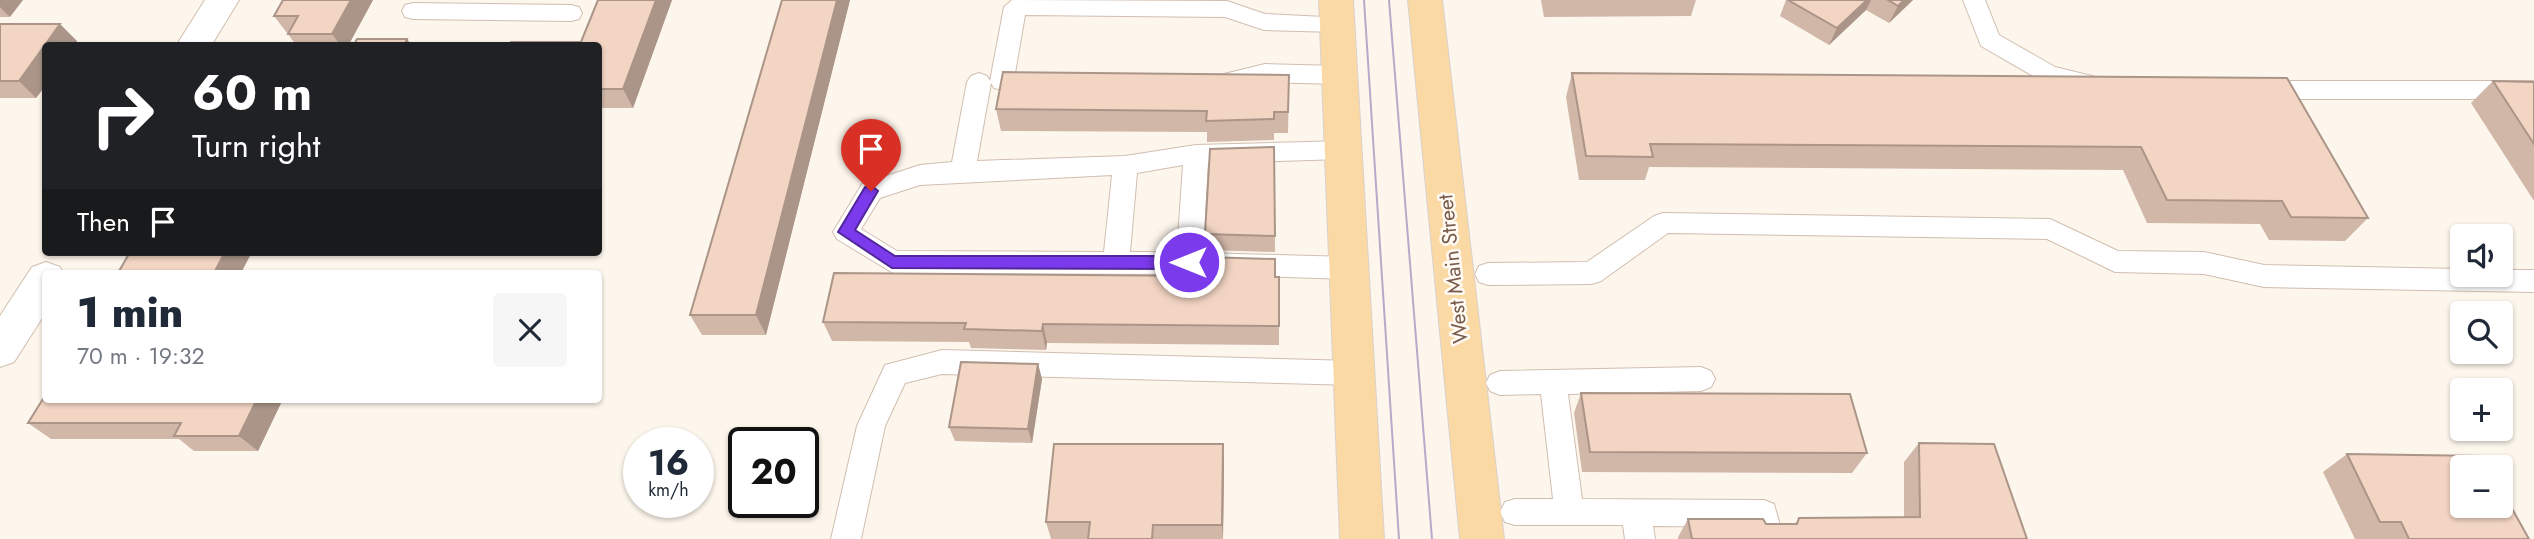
<!DOCTYPE html>
<meta charset="utf-8">
<style>
:root{--surface:#fff;--page:#f6f6f7;--text:#1f2937;--muted:#747a83}
body{margin:0;font-family:Jost,sans-serif;background:var(--page);color:var(--text);height:100vh;display:flex;flex-direction:column;font-size:26px;white-space:nowrap}
*{box-sizing:border-box;margin:0}
p{font-size:23px;color:var(--muted)}
.icon{flex:none;width:38px;height:38px;fill:none;stroke:currentColor;stroke-width:2;stroke-linecap:round;stroke-linejoin:round}
.map{position:relative;flex:1;overflow:hidden}
.sheet{position:absolute;left:42px;top:270px;width:560px;height:133px;display:flex;flex-direction:column;background:var(--surface);border-radius:7px;box-shadow:0 2px 5px #0004}
.sheet>*{flex:none}
.guide{position:absolute;left:42px;top:42px;width:560px;height:214px;border-radius:7px;box-shadow:0 2px 5px #0004;background:#202124;color:#fff;overflow:hidden}
.controls{position:absolute;left:2450px;top:224px;display:grid;gap:14px}
.controls a{display:grid;place-items:center;width:63px;height:63px;border-radius:7px;background:var(--surface);box-shadow:0 2px 5px #0004;font-size:35px}
.speed{position:absolute;left:623px;top:427px;display:flex;gap:14px;font-size:35px;font-weight:700;text-align:center}
.speed>*{display:grid;place-content:center;width:91px;height:91px;border-radius:50%;background:var(--surface);box-shadow:0 2px 5px #0004;line-height:1}
.speed small{font-size:18px;font-weight:400}
.speed .limit{border:4px solid #111;border-radius:10px;background:#fff;color:#111}
.pin{position:absolute;display:grid;place-items:center;width:60px;height:60px;color:#fff;margin:-72px -30px;border-radius:50% 50% 50% 0;rotate:-45deg;box-shadow:0 0 7px #0007}
.pin .icon{rotate:45deg}
.me{position:absolute;width:77px;margin:-38px;rotate:270deg;stroke-linejoin:round;filter:drop-shadow(0 0 5px #0008)}
.turn{display:flex;align-items:center;gap:24px;height:147px;padding:0 35px;font-size:32px}
.turn .icon{width:91px;height:91px;stroke-width:2.5}
.turn b{display:block;font-size:49px;line-height:60px}
.then{display:flex;align-items:center;height:66px;padding:0 35px;background:#0003;gap:14px;font-size:26px}
.round{display:grid;place-items:center;flex:none;width:74px;height:74px;border-radius:7px;background:var(--page)}
.summary{display:flex;align-items:center;justify-content:space-between;height:119px;padding:0 35px}
h1{font-size:42px;font-weight:800;line-height:52px}
.map>svg:first-child{display:block}
</style>
<div class="map">
<svg width="2534" height="539" viewBox="0 0 2534 539">
<rect width="100%" height="100%" fill="#fdf6ec"/>
<g fill="none" stroke-linecap="round" stroke-linejoin="round">
<defs>
<path id="service" d="M1012,0L1227,1L1265,14L1345,18L1348,24L1345,30L1337,32L1264,30L1225,17L1025,15L1015,73L1036,76L1040,82L1036,88C1023,92 1007,92 994,88L991,83L977,161L1125,156L1196,145L1343,141L1352,143L1355,150L1352,157L1343,159L1208,163L1203,253L1349,257L1358,261L1362,268L1358,275L1349,279L1189,274L893,273L837,239L833,232L862,184L920,165L952,162L967,82L971,76L979,73L987,76L990,81L1004,7ZM1183,165L1177,252H1130L1137,173ZM1112,175L1104,252L897,251L861,229L880,198L920,185Z
M1963,0H1985L1999,35L2055,67L2100,78L2104,84L2100,90L2092,93L2040,80L1981,46Z
M413,3L571,5L579,7L582,13L579,19L571,21L413,19L405,17L402,11L405,5Z
M1265,64L1339,66L1347,69L1351,75L1347,81L1339,84L1265,82L1224,91L1216,88L1212,82L1216,76Z
M2259,81H2534V99H2259L2251,96L2247,90L2251,84Z
M1663,213L2050,219L2118,251L2204,252L2264,265L2462,269V275H2501V270H2534V292L2264,287L2204,274L2115,272L2047,239L1668,233L1601,281L1592,284L1488,285L1479,282L1475,274L1479,266L1488,263L1587,262L1654,216Z
M942,350L1354,361L1364,365L1368,373L1364,381L1354,385L942,374L905,383L885,426L861,539H831L857,426L885,365Z
M1701,367L1711,371L1715,379L1711,387L1701,391L1568,394L1582,499L1764,500L1774,504L1784,539H1754L1752,527L1653,526L1655,539H1625L1623,525H1515L1505,522L1500,512L1505,502L1515,499H1553L1541,394L1500,395L1490,391L1486,383L1490,375L1500,371Z"/>
<path id="minor" d="M205,0H239L211,46H176Z
M46,262L60,267L63,273H46V312L14,362L0,367V316L32,267Z"/>
<path id="primary" d="M1319,0H1353L1384,539H1340Z
M1408,0H1442L1504,539H1460Z"/>
</defs>
<use href="#service" stroke="#d1beb0" stroke-width="2"/>
<use href="#minor" stroke="#d1beb0" stroke-width="2"/>
<use href="#primary" stroke="#dad1cd" stroke-width="2"/>
<use href="#service" fill="#fff" fill-rule="evenodd"/>
<use href="#minor" fill="#fff" fill-rule="evenodd"/>
<use href="#primary" fill="#fbd9a5" fill-rule="evenodd"/>
<path stroke="#b9a8c9" stroke-width="2" d="M1364,0L1399,539
M1389,0L1432,539"/>
</g>
<path fill="#d1b7a8" d="M0,0L10,17H0Z
M373,0L348,46H297L274,16Z
M598,0H672L633,108H598V46L581,42Z
M782,0H850L766,335H702L690,315Z
M1541,0H1696L1691,16L1544,17Z
M1786,0H1913L1889,23L1866,10L1829,45L1780,16Z
M0,24L77,41L36,98H0Z
M1572,73L2287,78L2368,218L2345,241L2269,240L2260,224L2147,223L2123,170L1649,167L1645,180H1579L1566,97Z
M1289,75L1288,133H1274V140L1207,142V132L1001,131L996,109Z
M2493,81L2534,82V201L2471,103Z
M1274,147L1275,252L1206,250L1205,234Z
M1275,277H1279V345L1047,343L1046,350L971,348L969,342L832,341L823,322Z
M1038,364L1042,379L1032,443L955,441L949,427Z
M1581,393L1867,453L1852,473L1582,472L1574,413Z
M46,399H283L258,451H194L179,439H51L28,423Z
M1919,443L2027,539H1678V537L1688,519L1766,524H1795L1799,518H1904V462Z
M2347,454L2529,539H2355L2323,472Z
M1224,462L1223,539H1051L1046,522Z"/>
<path fill="#aa9588" d="M0,0H23L10,17L0,7Z
M351,0H373L348,46H341L332,34Z
M656,0H672L633,108L623,89Z
M837,0H850L766,335L756,315Z
M1867,0H1871L1866,10L1829,45L1837,28Z
M1904,0H1913L1889,23L1898,6Z
M60,24L77,41L74,46H46V85L36,98L19,81Z
M407,39L412,46H404Z
M225,252H252L241,273H214Z
M1043,324L1047,343L1046,350L1042,331Z
M1038,364L1042,379L1032,443L1028,429Z
M257,399H283L258,451L239,436Z
M1223,444L1224,462L1223,539L1222,525Z"/>
<path fill="#f3d5c3" stroke="#aa9588" stroke-width="2" d="M283,0H351L332,34H288L298,16H274Z
M598,0H656L623,89H598V46H509L511,42H581Z
M782,0H837L756,315H690Z
M1788,0H1867L1837,28Z
M1888,0H1904L1898,6Z
M0,24H60L19,81H0Z
M357,39H407L404,46H353Z
M1003,72L1289,75L1288,112H1274V119L1206,121L1207,111L996,109Z
M1572,73L2287,78L2368,218L2291,217L2282,201L2167,200L2141,147L1650,144L1653,157L1586,156Z
M2493,81L2534,82V144Z
M1274,147L1275,236L1205,234L1210,149Z
M130,252H225L214,273H118Z
M1202,257L1275,259V277H1279V326L1043,324L1042,331L964,329L966,323L823,322L834,273L1201,276Z
M961,362L1038,364L1028,429L949,427Z
M1581,393L1850,394L1867,453L1590,452Z
M46,394V399H257L239,436H174L181,423H28Z
M1919,443L1994,444L2027,539H1692L1688,519H1763L1766,524H1797L1799,518L1920,517Z
M1054,444H1223L1222,525H1153L1152,539H1088L1090,522H1046Z
M2347,454L2482,456L2488,467H2462V506H2501V489L2529,539H2409L2401,522H2380Z"/>
<path fill="#7c3aed" stroke="#51269a" stroke-width="2" d="M871,185L878,191L855,230L895,256H1189L1197,262L1189,269L892,268L838,232L865,187Z"/>
<g text-anchor="middle" stroke-width="5" stroke-linejoin="round" paint-order="stroke">
<g font-size="21" fill="#7a5c4d" stroke="#fffaf3">
<text transform="translate(1453 269) rotate(-96)" y="7">West Main Street</text>
</g>
</g>
</svg>
<div class="controls">
<a><svg class="icon" aria-label="sound" viewBox="0 0 24 24"><path d="M4 9h4l5-4v14l-5-4H4zM17 9q2 3 0 6"/></svg></a>
<a><svg class="icon" aria-label="search" viewBox="0 0 24 24"><circle cx="10" cy="10" r="6"/><path d="M15 15l6 6"/></svg></a>
<a>+</a>
<a>−</a>
</div>
<div class="speed"><div>16<small>km/h</small></div><div class="limit">20</div></div>
<div class="pin" style="left:871px;top:191px;background:#d93025"><svg class="icon" aria-label="arrive" viewBox="0 0 24 24"><path d="M6 21V4h12l-3 4 3 4H6"/></svg></div>
<svg class="me" style="left:1189px;top:262px" viewBox="-20 -20 40 40"><circle r="17" fill="#7c3aed" stroke="#fff" stroke-width="3"/><path d="M0-11L8 9 0 5-8 9z" fill="#fff"/></svg>
<div class="guide">
<div class="turn"><svg class="icon" aria-label="right" viewBox="0 0 24 24"><path d="M7 20v-9h11M14 6l5 5-5 5"/></svg><div><b>60 m</b>Turn right</div></div>
<div class="then">Then<svg class="icon" aria-label="arrive" viewBox="0 0 24 24"><path d="M6 21V4h12l-3 4 3 4H6"/></svg></div>
</div>
<section class="sheet">
<div class="summary"><div><h1>1 min</h1><p>70 m · 19:32</p></div><a class="round"><svg class="icon" aria-label="close" viewBox="0 0 24 24"><path d="M6 6l12 12M18 6L6 18"/></svg></a></div>
</section>
</div>
